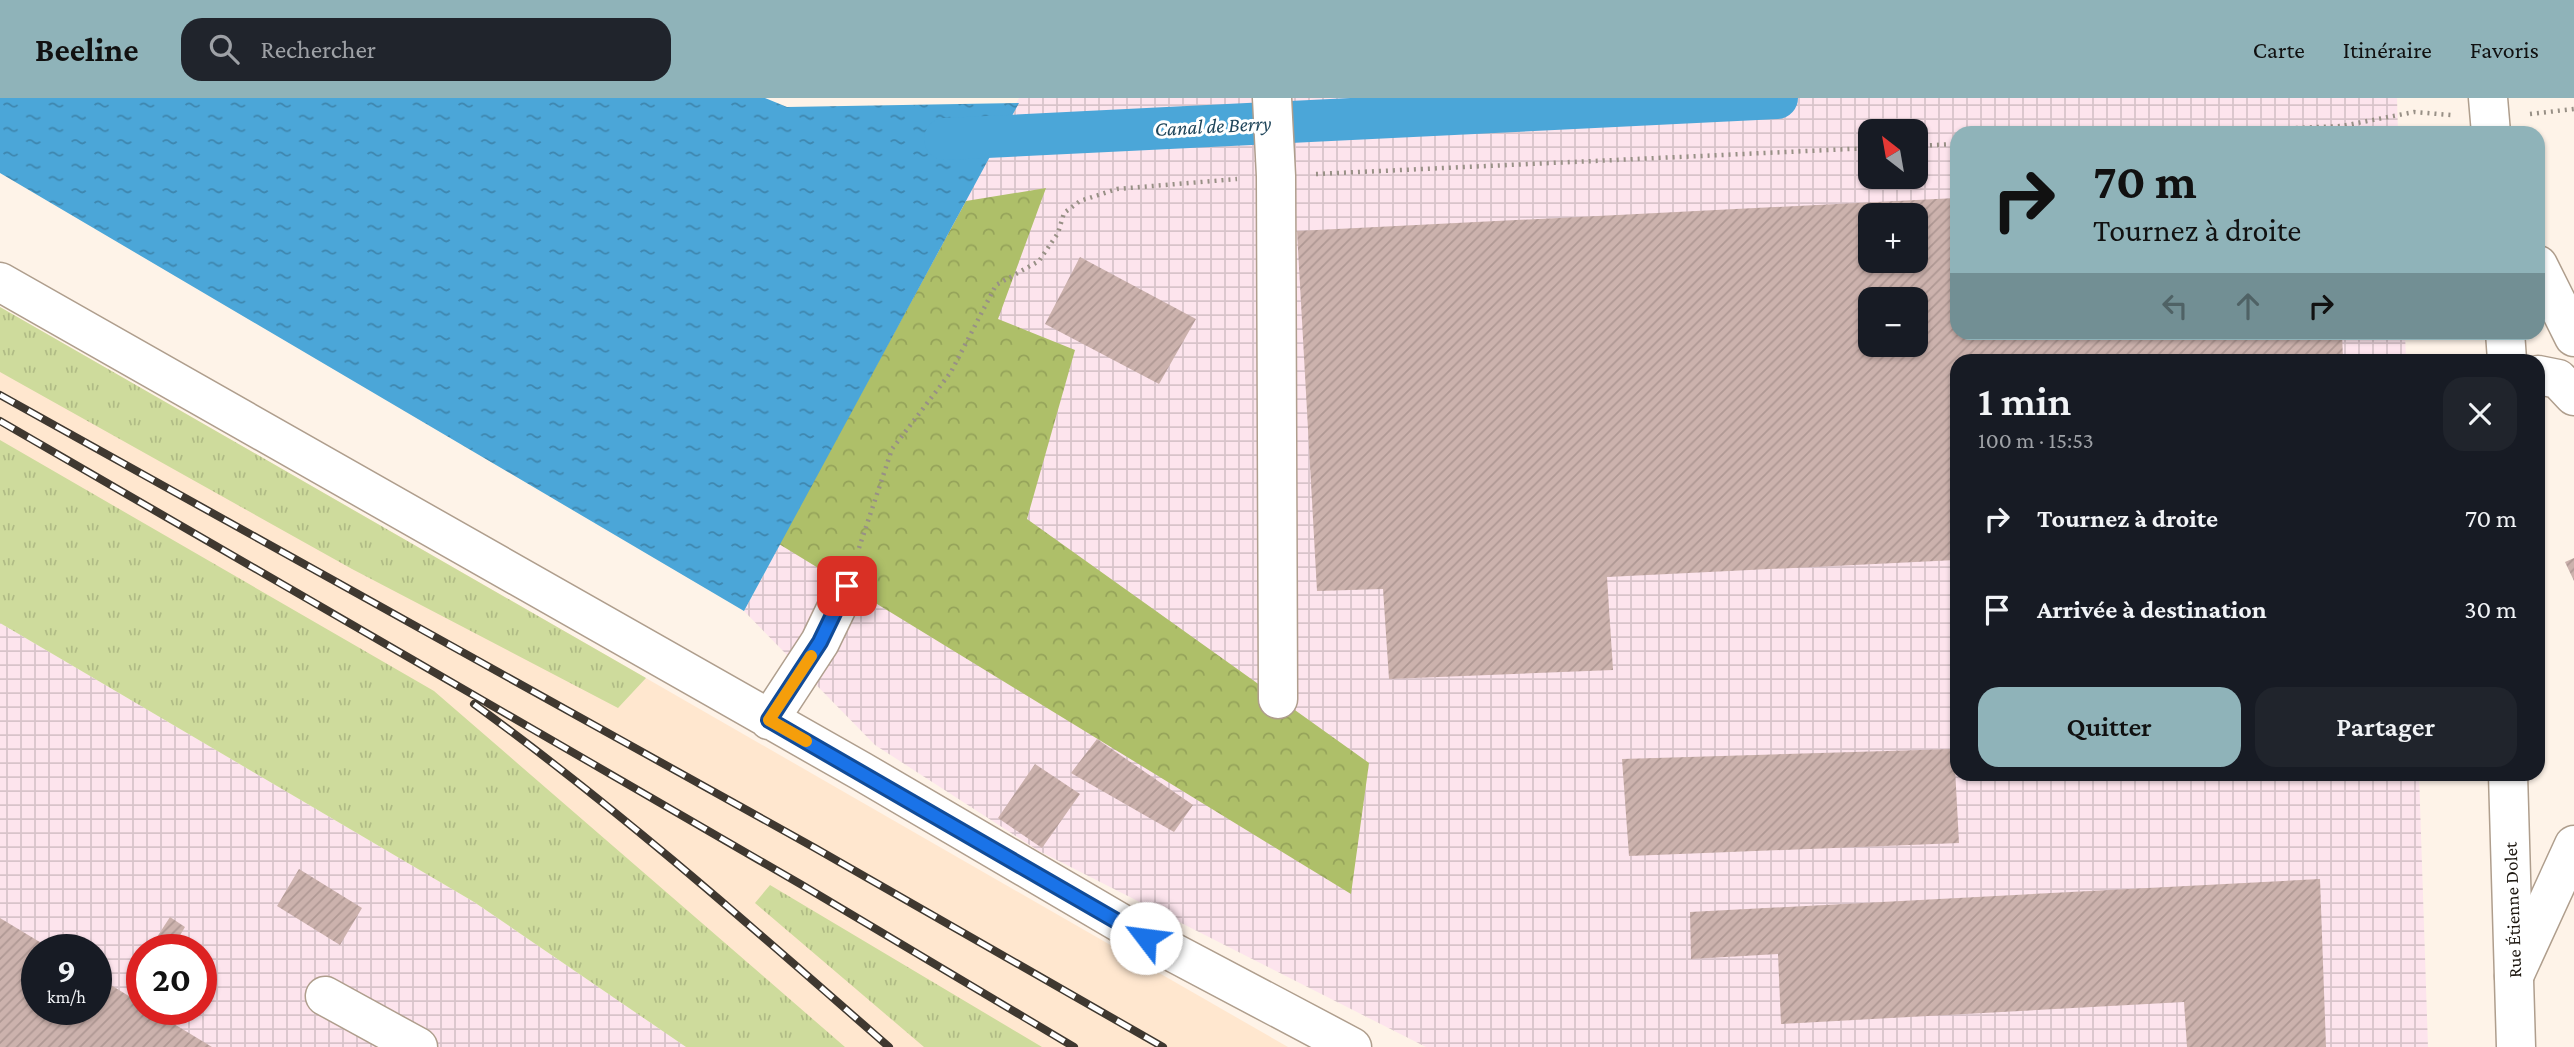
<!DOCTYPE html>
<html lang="fr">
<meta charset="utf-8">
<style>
:root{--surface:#171b24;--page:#20242c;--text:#f1f3f6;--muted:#9ea1a6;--accent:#8fb3b9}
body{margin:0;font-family:"Crimson Pro",serif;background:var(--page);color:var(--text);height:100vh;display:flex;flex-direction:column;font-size:26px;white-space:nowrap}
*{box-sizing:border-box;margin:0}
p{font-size:23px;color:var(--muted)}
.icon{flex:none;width:38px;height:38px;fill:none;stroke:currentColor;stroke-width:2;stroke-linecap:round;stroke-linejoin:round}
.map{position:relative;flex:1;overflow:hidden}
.details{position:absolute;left:1950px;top:256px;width:595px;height:427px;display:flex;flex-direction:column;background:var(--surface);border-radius:21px;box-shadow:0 2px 5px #0004}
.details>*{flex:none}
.hud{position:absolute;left:1950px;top:28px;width:595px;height:214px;border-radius:21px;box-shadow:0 2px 5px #0004;background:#8fb3b9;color:#111;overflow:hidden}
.needle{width:46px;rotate:329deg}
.controls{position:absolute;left:1858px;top:21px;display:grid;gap:14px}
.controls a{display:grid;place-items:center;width:70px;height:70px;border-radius:14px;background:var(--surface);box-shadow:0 2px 5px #0004;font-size:35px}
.speed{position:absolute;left:21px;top:836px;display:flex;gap:14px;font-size:35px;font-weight:700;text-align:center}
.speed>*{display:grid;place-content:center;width:91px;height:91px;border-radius:50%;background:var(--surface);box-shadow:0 2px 5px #0004;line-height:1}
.speed small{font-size:18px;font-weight:400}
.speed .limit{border:10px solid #d22;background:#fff;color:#111}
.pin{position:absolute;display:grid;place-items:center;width:60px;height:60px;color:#fff;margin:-30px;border-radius:14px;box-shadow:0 4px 10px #0006}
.me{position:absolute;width:77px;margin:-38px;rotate:300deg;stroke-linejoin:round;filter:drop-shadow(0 0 5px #0008)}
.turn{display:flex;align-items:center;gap:24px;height:147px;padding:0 28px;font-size:32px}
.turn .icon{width:91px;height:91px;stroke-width:2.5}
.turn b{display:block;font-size:49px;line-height:60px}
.lanes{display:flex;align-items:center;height:66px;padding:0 28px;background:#0003;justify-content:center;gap:35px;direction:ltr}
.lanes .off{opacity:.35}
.round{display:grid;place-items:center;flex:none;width:74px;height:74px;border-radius:21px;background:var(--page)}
.headline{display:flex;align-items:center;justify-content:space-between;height:119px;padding:0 28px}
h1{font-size:42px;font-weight:600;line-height:52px}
.cta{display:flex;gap:14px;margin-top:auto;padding:14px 28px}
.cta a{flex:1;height:80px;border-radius:21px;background:var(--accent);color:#111;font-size:28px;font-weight:600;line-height:80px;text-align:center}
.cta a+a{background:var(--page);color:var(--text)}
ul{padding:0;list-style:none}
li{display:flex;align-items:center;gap:21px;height:91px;padding:0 28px}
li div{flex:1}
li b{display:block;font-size:26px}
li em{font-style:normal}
header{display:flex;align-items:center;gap:42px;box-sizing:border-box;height:98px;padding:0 35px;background:var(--accent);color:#111}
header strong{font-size:33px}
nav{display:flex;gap:38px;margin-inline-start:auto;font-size:24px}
.search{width:490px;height:63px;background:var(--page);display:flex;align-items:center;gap:18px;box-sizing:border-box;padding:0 24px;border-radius:21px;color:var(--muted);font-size:26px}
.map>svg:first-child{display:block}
</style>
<header>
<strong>Beeline</strong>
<div class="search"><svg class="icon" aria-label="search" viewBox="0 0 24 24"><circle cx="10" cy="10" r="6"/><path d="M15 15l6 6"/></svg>Rechercher</div>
<nav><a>Carte</a><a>Itinéraire</a><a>Favoris</a></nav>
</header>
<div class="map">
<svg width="2574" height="949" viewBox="0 0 2574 949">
<defs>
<pattern id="industrial-grid" width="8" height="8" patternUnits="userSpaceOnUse" patternTransform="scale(1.75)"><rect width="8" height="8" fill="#fde4ed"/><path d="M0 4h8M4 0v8" fill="none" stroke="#d8c3ca"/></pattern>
<pattern id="grass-tufts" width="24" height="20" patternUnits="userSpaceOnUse" patternTransform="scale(1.75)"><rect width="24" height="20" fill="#cedb9c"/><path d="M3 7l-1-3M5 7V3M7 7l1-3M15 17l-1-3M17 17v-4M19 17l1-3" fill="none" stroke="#b0bb85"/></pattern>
<pattern id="forest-crowns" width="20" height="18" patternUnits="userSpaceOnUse" patternTransform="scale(1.75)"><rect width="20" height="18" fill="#aebf69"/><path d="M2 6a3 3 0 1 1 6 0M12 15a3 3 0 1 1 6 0" fill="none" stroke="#95a35a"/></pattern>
<pattern id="water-ripples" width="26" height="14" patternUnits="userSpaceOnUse" patternTransform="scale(1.75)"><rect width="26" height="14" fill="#4ba6d8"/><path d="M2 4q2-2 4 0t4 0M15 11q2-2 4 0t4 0" fill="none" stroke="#3e86ae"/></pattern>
<pattern id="building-hatch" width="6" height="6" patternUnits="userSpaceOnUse" patternTransform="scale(1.75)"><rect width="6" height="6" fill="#ccb2ad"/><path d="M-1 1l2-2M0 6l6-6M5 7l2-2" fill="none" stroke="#af9894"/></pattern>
</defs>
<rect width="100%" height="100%" fill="#fef3e8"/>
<path fill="#ffe7cf" d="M0,209L1288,949H834L0,405Z"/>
<path fill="url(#industrial-grid)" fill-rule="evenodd" d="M1019,0H2397L2398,35H1956V234L2405,235L2406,262H1956V676H2419L2428,949H1426L1039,753L875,647L744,513ZM1871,33H1916V79H1871ZM1871,117H1916V163H1871ZM1871,201H1916V247H1871Z
M0,525L474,804L686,949H0ZM37,852H96V912H37ZM142,852H201V912H142Z"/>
<path fill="url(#grass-tufts)" d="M0,209L646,580L618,610L352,471L16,283L0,274Z
M0,342L434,593L845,949H686L474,804L0,525Z
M770,787L1042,949H924L755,805Z"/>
<path fill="url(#forest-crowns)" d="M1046,90L998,221L1075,252L1027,421L1369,665L1351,796L779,446L966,103Z"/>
<path fill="url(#water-ripples)" d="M0,0H765L787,9L1019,5L744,513L0,75Z"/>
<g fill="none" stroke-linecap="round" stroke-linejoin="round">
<path stroke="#4ba6d8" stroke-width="42" d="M945,41L1777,0"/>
</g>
<path fill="url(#building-hatch)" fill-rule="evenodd" d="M1956,100V234H2342L2343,262H1956V462L1607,479L1613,572L1389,581L1383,491L1317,493L1297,133ZM1871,117H1916V163H1871ZM1871,201H1916V247H1871Z
M1080,159L1196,221L1159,286L1045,226Z
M2574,460V483L2565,464Z
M1097,641L1193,707L1174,734L1071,675Z
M1954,651L1959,745L1629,758L1622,661Z
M1035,666L1080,696L1042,750L998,720Z
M299,771L362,810L340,847L277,808Z
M2320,781L2326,949H2187L2184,904L1781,926L1778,856L1691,861L1690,814Z
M170,819L185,829L173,849L157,839Z
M0,820L53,852H37V912H96V878L142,906V912H151L212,949H0Z"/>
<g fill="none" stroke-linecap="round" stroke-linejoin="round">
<defs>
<path id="minor" d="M1272,0L1276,78L1278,601
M2538,167L2574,239
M0,184L861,673L1146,840L1352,949
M2538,277L2558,281L2574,298
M769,622L820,544L847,488
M2514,878L2574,747
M325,898L418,949"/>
<path id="major" d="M2488,0L2491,35
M2505,234L2507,262
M2508,676L2516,949"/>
</defs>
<use href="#minor" stroke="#af9e8d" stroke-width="41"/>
<use href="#major" stroke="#af9e8d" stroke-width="41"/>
<path stroke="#989086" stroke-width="4.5" stroke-dasharray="2 5" stroke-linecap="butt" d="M2530,16L2574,11
M2184,35L2342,28L2414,14L2451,17
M1916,48L1956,46
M1316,76L1871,50
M859,450L892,351L951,274L996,187L1039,163L1058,135L1064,115L1080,103L1117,91L1237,81"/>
<use href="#minor" stroke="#fff" stroke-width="38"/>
<use href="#major" stroke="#fff" stroke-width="38"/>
<defs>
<path id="rail" d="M0,297L815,750L1163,949
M0,323L802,787L1074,949
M474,606C620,712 753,830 889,949"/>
</defs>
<use href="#rail" stroke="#3f3830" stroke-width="8"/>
<use href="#rail" stroke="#fff" stroke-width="5" stroke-dasharray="16" stroke-linecap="butt"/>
</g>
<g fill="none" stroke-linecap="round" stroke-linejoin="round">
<defs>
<path id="route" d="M847,488L820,544L769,622L1146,840"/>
</defs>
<use href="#route" stroke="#114b97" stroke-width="18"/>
<use href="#route" stroke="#1a73e8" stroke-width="12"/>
<path stroke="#f59e0b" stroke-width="12" d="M806,643L769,622L811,558"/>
</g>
<g text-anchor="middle" stroke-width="6" stroke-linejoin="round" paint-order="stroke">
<g font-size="19" fill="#1c160f" stroke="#fff">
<text transform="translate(2512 812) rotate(-92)" y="7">Rue Étienne Dolet</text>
</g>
<g font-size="21" font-style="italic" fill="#20465b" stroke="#fff">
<text transform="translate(1213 28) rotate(-3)" y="7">Canal de Berry</text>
</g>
</g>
</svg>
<div class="controls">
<a><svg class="needle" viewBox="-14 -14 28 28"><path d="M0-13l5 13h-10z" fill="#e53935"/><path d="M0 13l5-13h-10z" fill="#9ea1a6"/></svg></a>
<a>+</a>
<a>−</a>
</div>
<div class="speed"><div>9<small>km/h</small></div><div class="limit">20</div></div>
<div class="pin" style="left:847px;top:488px;background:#d93025"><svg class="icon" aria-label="arrive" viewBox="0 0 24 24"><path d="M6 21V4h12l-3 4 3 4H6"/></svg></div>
<svg class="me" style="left:1146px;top:840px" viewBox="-20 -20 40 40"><circle r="19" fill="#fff"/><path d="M0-13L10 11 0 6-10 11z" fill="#1a73e8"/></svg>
<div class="hud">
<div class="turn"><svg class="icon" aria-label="right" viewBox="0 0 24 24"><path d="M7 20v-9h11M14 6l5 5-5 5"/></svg><div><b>70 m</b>Tournez à droite</div></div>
<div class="lanes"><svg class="icon off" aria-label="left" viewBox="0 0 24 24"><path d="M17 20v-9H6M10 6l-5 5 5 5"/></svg><svg class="icon off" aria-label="ahead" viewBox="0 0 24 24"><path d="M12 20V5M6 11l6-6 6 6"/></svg><svg class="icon" aria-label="right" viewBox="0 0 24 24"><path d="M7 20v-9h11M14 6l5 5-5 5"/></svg></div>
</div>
<section class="details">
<div class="headline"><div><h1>1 min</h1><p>100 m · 15:53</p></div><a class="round"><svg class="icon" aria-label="close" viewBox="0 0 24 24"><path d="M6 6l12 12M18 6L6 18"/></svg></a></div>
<ul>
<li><svg class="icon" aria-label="right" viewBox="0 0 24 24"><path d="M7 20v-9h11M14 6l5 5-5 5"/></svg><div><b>Tournez à droite</b></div><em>70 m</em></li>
<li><svg class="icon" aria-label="arrive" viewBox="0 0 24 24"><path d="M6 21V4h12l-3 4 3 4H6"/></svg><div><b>Arrivée à destination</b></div><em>30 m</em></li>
</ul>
<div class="cta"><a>Quitter</a><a>Partager</a></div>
</section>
</div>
